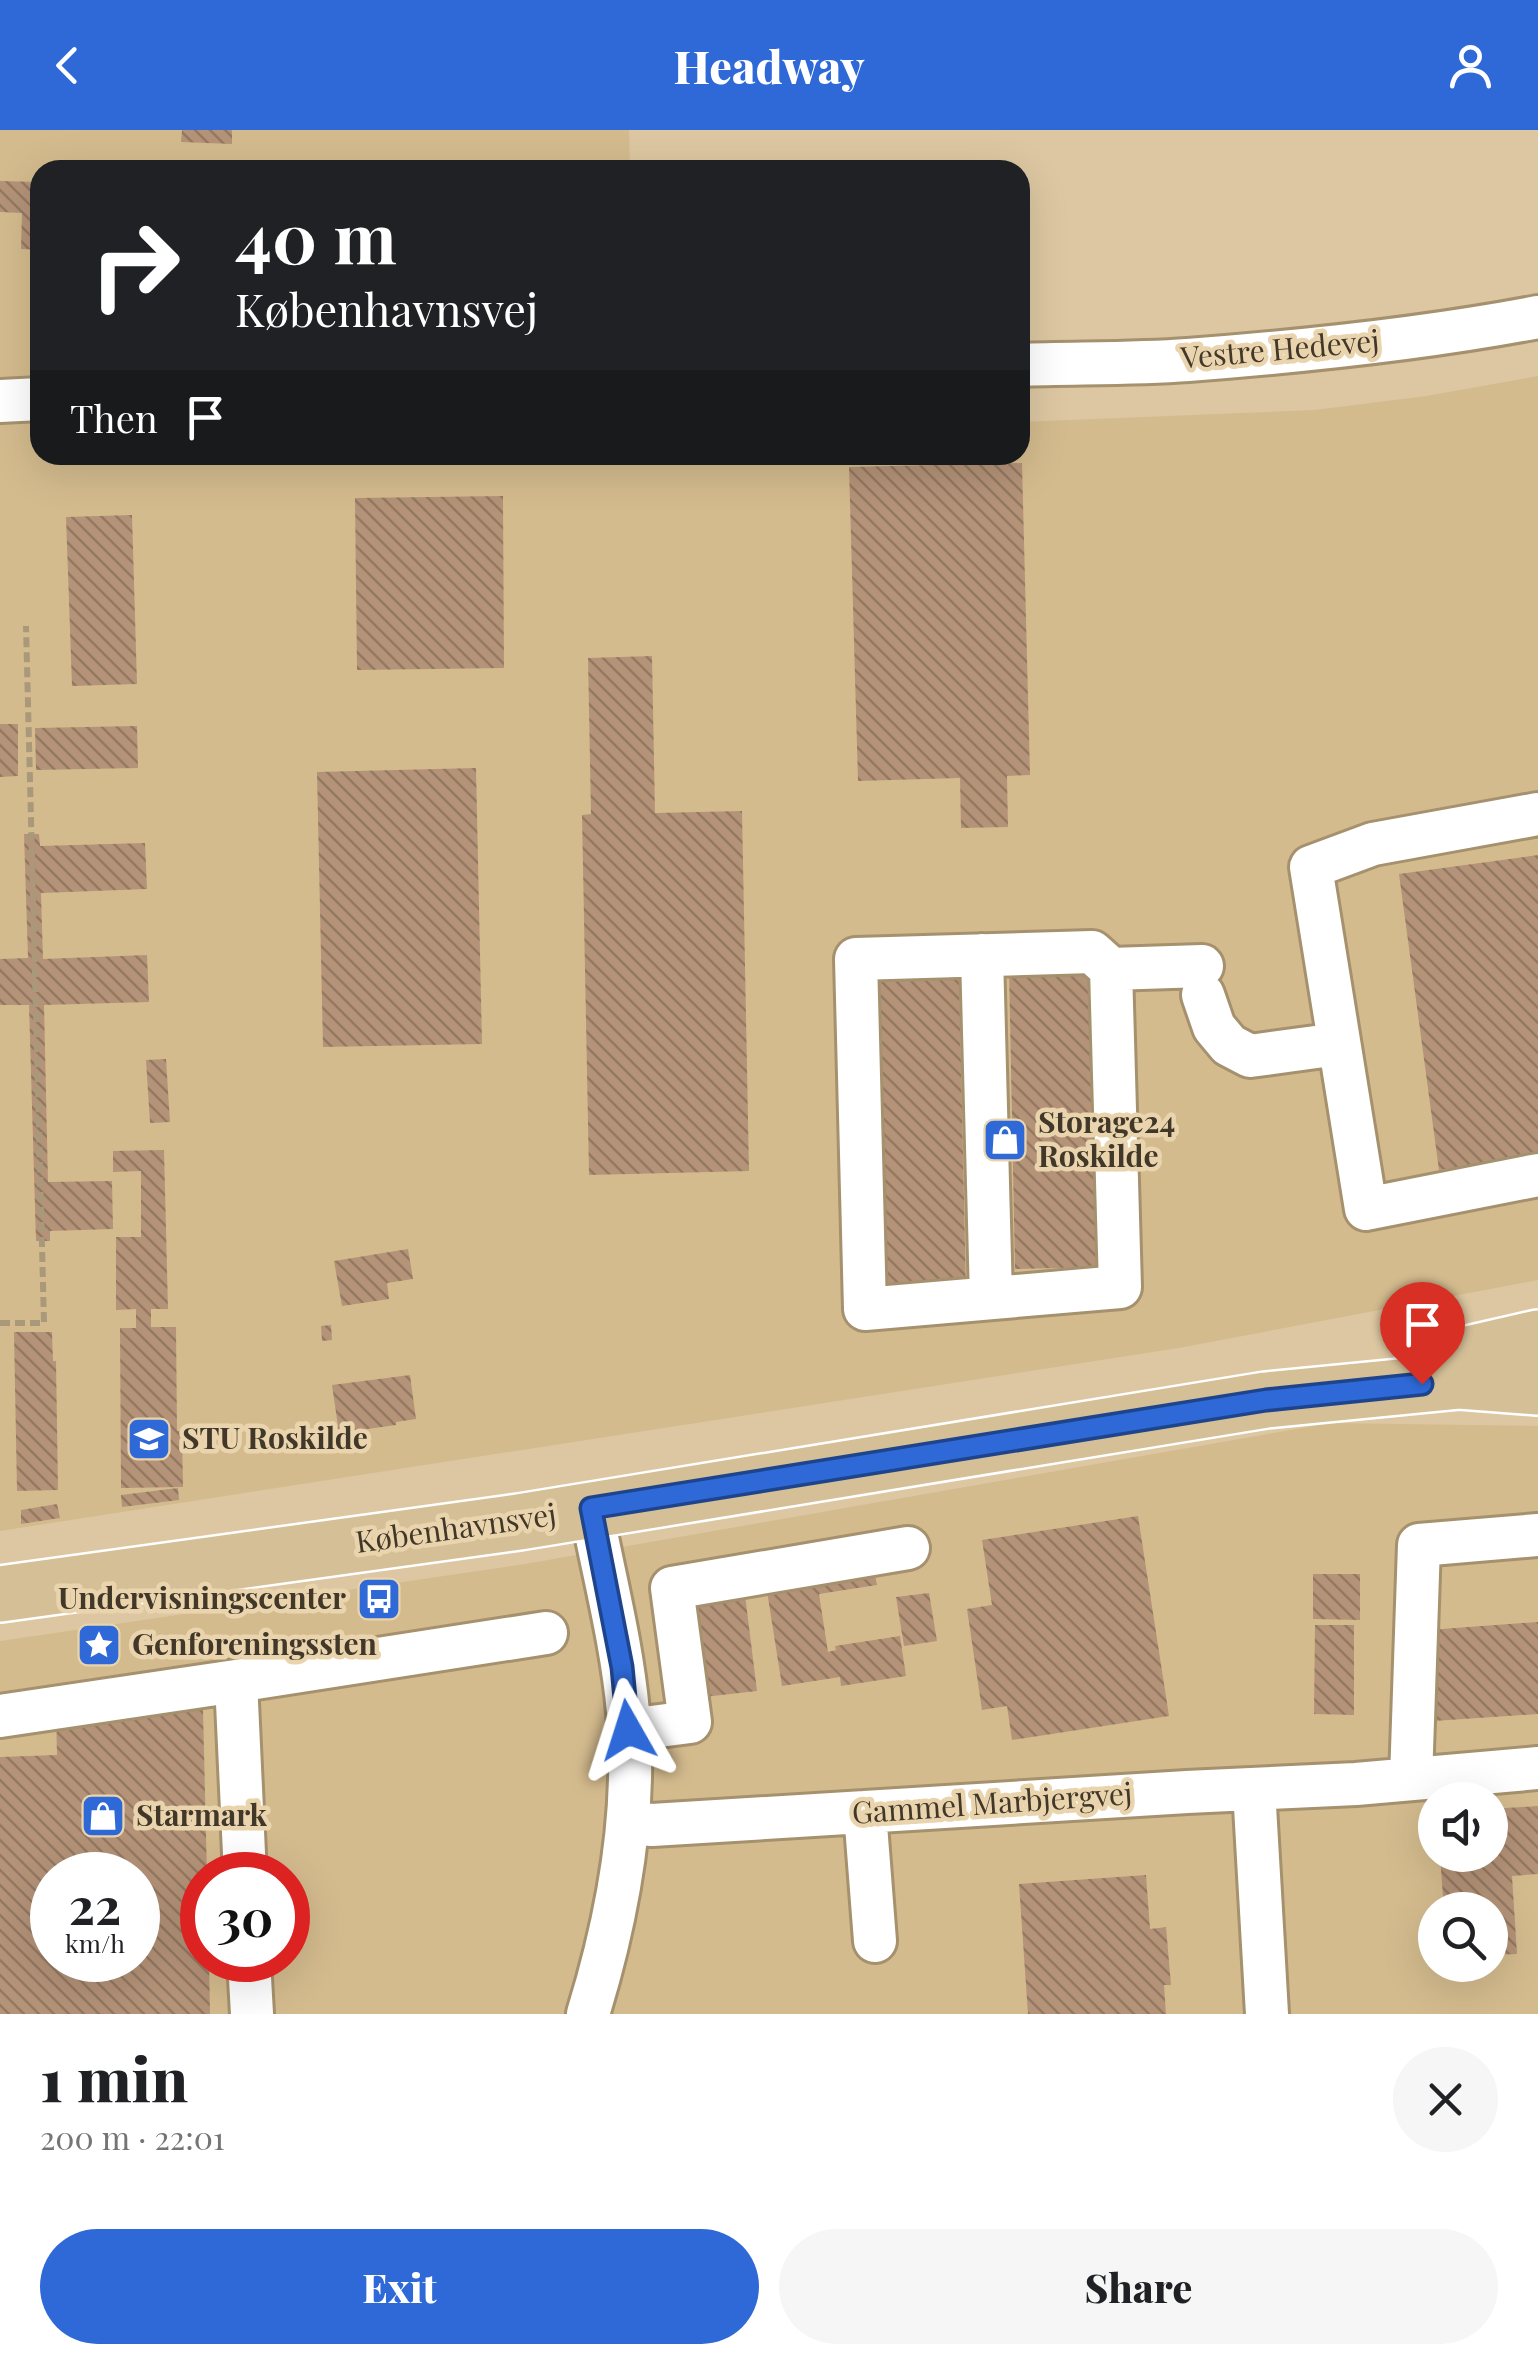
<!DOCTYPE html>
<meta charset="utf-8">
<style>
:root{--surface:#fff;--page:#f6f6f6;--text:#202124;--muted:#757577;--accent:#2e69d7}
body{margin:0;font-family:"Playfair Display",serif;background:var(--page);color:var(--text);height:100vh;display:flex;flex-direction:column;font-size:38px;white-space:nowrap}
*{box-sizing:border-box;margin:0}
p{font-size:32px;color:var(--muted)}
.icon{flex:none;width:55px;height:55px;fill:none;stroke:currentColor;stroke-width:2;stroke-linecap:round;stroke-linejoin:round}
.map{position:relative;height:1884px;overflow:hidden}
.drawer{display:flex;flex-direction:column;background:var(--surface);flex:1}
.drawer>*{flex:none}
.guide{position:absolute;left:30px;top:30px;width:1000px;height:305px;border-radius:30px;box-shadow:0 10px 40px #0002;background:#202124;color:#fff;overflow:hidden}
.buttons{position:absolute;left:1418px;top:1652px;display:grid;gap:20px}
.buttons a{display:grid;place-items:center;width:90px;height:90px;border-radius:50%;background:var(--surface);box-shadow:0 10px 40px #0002;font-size:50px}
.speed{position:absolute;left:30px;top:1722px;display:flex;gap:20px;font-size:50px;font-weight:700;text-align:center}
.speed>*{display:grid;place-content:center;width:130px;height:130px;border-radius:50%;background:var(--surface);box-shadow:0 10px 40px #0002;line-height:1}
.speed small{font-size:25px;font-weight:400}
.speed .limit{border:15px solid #d22;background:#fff;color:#111}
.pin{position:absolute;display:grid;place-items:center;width:85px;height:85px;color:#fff;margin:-102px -42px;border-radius:50% 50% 50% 0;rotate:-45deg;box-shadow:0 0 10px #0007}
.pin .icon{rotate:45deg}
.me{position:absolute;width:110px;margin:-55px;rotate:354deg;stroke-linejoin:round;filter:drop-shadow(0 0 8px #0008)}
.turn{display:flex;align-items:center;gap:35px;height:210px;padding:0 40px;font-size:45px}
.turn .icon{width:130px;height:130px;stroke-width:2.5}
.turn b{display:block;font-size:70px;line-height:85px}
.then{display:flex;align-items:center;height:95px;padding:0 40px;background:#0003;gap:20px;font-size:38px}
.round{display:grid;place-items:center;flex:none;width:105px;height:105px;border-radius:52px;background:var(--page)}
.head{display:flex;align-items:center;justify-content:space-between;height:170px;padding:0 40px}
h1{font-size:60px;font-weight:800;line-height:75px}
.cta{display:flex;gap:20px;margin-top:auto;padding:20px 40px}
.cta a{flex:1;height:115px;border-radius:60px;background:var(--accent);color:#fff;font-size:40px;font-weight:800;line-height:115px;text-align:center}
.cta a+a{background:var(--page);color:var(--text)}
header{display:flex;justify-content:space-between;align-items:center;height:130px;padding:0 40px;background:var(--accent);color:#fff;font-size:45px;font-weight:800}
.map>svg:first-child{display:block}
</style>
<header><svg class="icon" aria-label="back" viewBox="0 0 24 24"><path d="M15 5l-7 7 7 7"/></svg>Headway<svg class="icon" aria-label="person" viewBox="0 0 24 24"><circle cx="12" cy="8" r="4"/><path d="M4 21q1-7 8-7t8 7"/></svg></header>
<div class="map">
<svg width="1538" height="1884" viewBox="0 0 1538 1884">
<defs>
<pattern id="building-back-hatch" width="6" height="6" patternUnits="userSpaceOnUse" patternTransform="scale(2.5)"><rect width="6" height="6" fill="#b49378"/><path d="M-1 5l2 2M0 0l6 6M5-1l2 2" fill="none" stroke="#947962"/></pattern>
</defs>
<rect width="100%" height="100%" fill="#ddc7a2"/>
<path fill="#d4bb8e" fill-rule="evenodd" d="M0,0H629L630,40H40V325H1020V292L1314,280L1426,266L1538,246V1150L1179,1218L0,1401Z
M1330,1293L1538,1296V1884H0V1511L525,1434ZM1435,1670H1490V1725H1435ZM52,1745H138V1830H52ZM202,1745H288V1830H202ZM1435,1780H1490V1835H1435Z"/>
<path fill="url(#building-back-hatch)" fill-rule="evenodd" d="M182,0H232V14L181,12Z
M0,51L40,52V120L21,119L22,83L0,82Z
M1022,333L1030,645L1007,646L1008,697L961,698L960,648L858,651L849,337Z
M503,366L504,538L357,540L355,368Z
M132,385L137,554L72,556L66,387Z
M652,526L655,683L742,681L749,1041L589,1045L582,685L591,684L588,528Z
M0,594H18V646L0,647Z
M137,596L138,638L36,640L35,598Z
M476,638L482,914L323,917L317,642Z
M24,704H39L40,716L145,713L147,759L41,763L43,829L147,825L149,872L44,875L48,1052L112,1051L113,1099L50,1101V1111H36L29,875H0V829L28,828Z
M1538,725V1026L1439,1040L1399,744Z
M1091,837L1098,1137L1015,1139L1009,839Z
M959,841L966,1162L881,1165L874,843Z
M166,929L170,992L150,993L146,930Z
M164,1020L168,1179H151V1197H176L177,1301H182L183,1357L121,1358L120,1198H136V1179L116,1180V1107H141V1041L113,1042V1021Z
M408,1119L413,1149L387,1153L389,1169L342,1176L334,1131Z
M331,1195L332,1210L322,1211L321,1196Z
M14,1202H52L53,1231H56L58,1360L17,1361Z
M410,1245L416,1289L396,1292V1295L339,1303L332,1255Z
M178,1358L179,1370L122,1377L121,1365Z
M57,1374L60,1388L21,1394V1380Z
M1138,1386L1169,1586L1012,1610L1007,1576L982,1580L967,1479L992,1475L982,1410Z
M1313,1444H1360V1490L1313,1489Z
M875,1445L877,1455L819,1464L828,1522L836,1520L835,1516L900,1506L906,1546L841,1556L840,1547L782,1556L767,1461Z
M744,1457L757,1561L704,1567L691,1463Z
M929,1463L937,1511L904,1516L896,1467Z
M1538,1492V1584L1434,1591L1428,1500Z
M1315,1495H1354V1585L1314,1584Z
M203,1580L207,1745H202V1830H209L210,1884H0V1627L57,1625L56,1583ZM52,1745H138V1830H52Z
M1538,1676V1744L1512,1746L1517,1824L1490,1825V1780H1444L1440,1725H1490V1679Z
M1146,1745L1150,1799L1166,1797L1171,1855H1164L1166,1884H1028L1019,1754Z"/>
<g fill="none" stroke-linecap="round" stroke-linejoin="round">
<defs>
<path id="minor" d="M1020,235C1076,233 1133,234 1188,230C1306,221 1423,209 1538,187
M0,271L40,269
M1538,684L1373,714L1311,737L1366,1079L1538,1045
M982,825L991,1168
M1111,839L1120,1157L865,1179L856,829L1092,822L1111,839L1202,836
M1203,865L1214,897L1229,915L1250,926L1338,914
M236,1551L546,1503
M0,1586L236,1551L245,1745
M628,1600L690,1592L672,1458L908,1418
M1411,1649L1419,1415L1538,1405
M1254,1659L1267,1884
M865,1682L875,1811
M628,1693L652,1695L1187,1662L1356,1654L1538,1638
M249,1830L252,1884
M588,1884C618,1787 637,1684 628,1582C622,1514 604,1446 591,1378"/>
<path id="major" d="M1429,1233L1538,1208
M0,1464L519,1392L1266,1270L1460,1251L1538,1257"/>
</defs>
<use href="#minor" stroke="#a5916d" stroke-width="48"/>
<use href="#major" stroke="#fff" stroke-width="60"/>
<path stroke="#aa987a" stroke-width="6" stroke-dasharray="10 5" stroke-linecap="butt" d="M0,1193H44L26,496"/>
<use href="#minor" stroke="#fff" stroke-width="42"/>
<use href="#major" stroke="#d4bf97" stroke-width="55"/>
</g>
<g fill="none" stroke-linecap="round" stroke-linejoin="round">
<defs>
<path id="route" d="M628,1600L622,1537L591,1378L1266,1270L1422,1254"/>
</defs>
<use href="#route" stroke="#1e448c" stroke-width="25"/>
<use href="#route" stroke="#2e69d7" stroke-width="18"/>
</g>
<defs>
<symbol id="shop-square" viewBox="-11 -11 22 22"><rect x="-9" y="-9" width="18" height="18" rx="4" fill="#2e69d7" stroke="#ead4ae"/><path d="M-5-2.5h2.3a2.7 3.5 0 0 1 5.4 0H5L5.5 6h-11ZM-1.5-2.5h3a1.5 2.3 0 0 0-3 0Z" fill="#fff"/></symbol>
<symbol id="school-square" viewBox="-11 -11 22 22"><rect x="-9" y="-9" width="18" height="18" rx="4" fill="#2e69d7" stroke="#ead4ae"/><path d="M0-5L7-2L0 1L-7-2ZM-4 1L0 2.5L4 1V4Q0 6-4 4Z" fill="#fff"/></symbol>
<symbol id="bus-square" viewBox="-11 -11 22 22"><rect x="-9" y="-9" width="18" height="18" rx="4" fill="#2e69d7" stroke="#ead4ae"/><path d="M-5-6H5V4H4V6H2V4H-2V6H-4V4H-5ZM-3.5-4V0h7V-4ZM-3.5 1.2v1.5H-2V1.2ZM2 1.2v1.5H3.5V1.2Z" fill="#fff"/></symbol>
<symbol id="sight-square" viewBox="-11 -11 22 22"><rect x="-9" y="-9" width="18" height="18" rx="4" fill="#2e69d7" stroke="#ead4ae"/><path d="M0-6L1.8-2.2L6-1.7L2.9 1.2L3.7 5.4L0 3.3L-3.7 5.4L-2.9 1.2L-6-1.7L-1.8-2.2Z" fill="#fff"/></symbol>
</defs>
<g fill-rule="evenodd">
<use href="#shop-square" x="980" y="985" width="50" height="50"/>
<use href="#school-square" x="124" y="1284" width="50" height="50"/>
<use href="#bus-square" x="354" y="1444" width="50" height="50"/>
<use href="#sight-square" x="74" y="1490" width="50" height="50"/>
<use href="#shop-square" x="78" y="1661" width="50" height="50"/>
</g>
<g text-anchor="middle" stroke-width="9" stroke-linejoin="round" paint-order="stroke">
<g font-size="30" fill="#413829" stroke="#ead4ae">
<text transform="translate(1280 220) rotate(-5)" y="10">Vestre Hedevej</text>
<text transform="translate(456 1399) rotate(-8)" y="10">Københavnsvej</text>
<text transform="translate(992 1674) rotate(-4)" y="10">Gammel Marbjergvej</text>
</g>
<g font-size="30" font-weight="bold" fill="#413829" stroke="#ead4ae" text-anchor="start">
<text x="1038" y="1003">Storage24<tspan x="1038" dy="34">Roskilde</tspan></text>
<text x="182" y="1319">STU Roskilde</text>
<text x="346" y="1479" text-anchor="end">Undervisningscenter</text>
<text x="132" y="1525">Genforeningssten</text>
<text x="136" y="1696">Starmark</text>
</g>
</g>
</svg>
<div class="buttons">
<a><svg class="icon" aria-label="sound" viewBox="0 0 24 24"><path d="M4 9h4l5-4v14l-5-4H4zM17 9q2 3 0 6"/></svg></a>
<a><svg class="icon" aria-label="search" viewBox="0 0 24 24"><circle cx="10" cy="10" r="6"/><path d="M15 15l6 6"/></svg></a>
</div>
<div class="speed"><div>22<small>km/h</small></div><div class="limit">30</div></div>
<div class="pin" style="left:1422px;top:1254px;background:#d93025"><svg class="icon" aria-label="arrive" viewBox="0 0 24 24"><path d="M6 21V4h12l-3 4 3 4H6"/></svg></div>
<svg class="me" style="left:628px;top:1600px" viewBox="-20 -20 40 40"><path d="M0-17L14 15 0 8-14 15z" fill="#2e69d7" stroke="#fff" stroke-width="4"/></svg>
<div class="guide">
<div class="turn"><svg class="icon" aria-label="right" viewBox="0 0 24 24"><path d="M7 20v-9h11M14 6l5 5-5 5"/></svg><div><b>40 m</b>Københavnsvej</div></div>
<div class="then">Then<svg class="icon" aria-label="arrive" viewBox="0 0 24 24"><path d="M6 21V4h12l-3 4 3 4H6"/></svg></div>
</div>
</div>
<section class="drawer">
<div class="head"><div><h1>1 min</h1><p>200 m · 22:01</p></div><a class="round"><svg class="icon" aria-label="close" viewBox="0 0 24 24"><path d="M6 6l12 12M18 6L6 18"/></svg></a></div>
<div class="cta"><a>Exit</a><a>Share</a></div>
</section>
